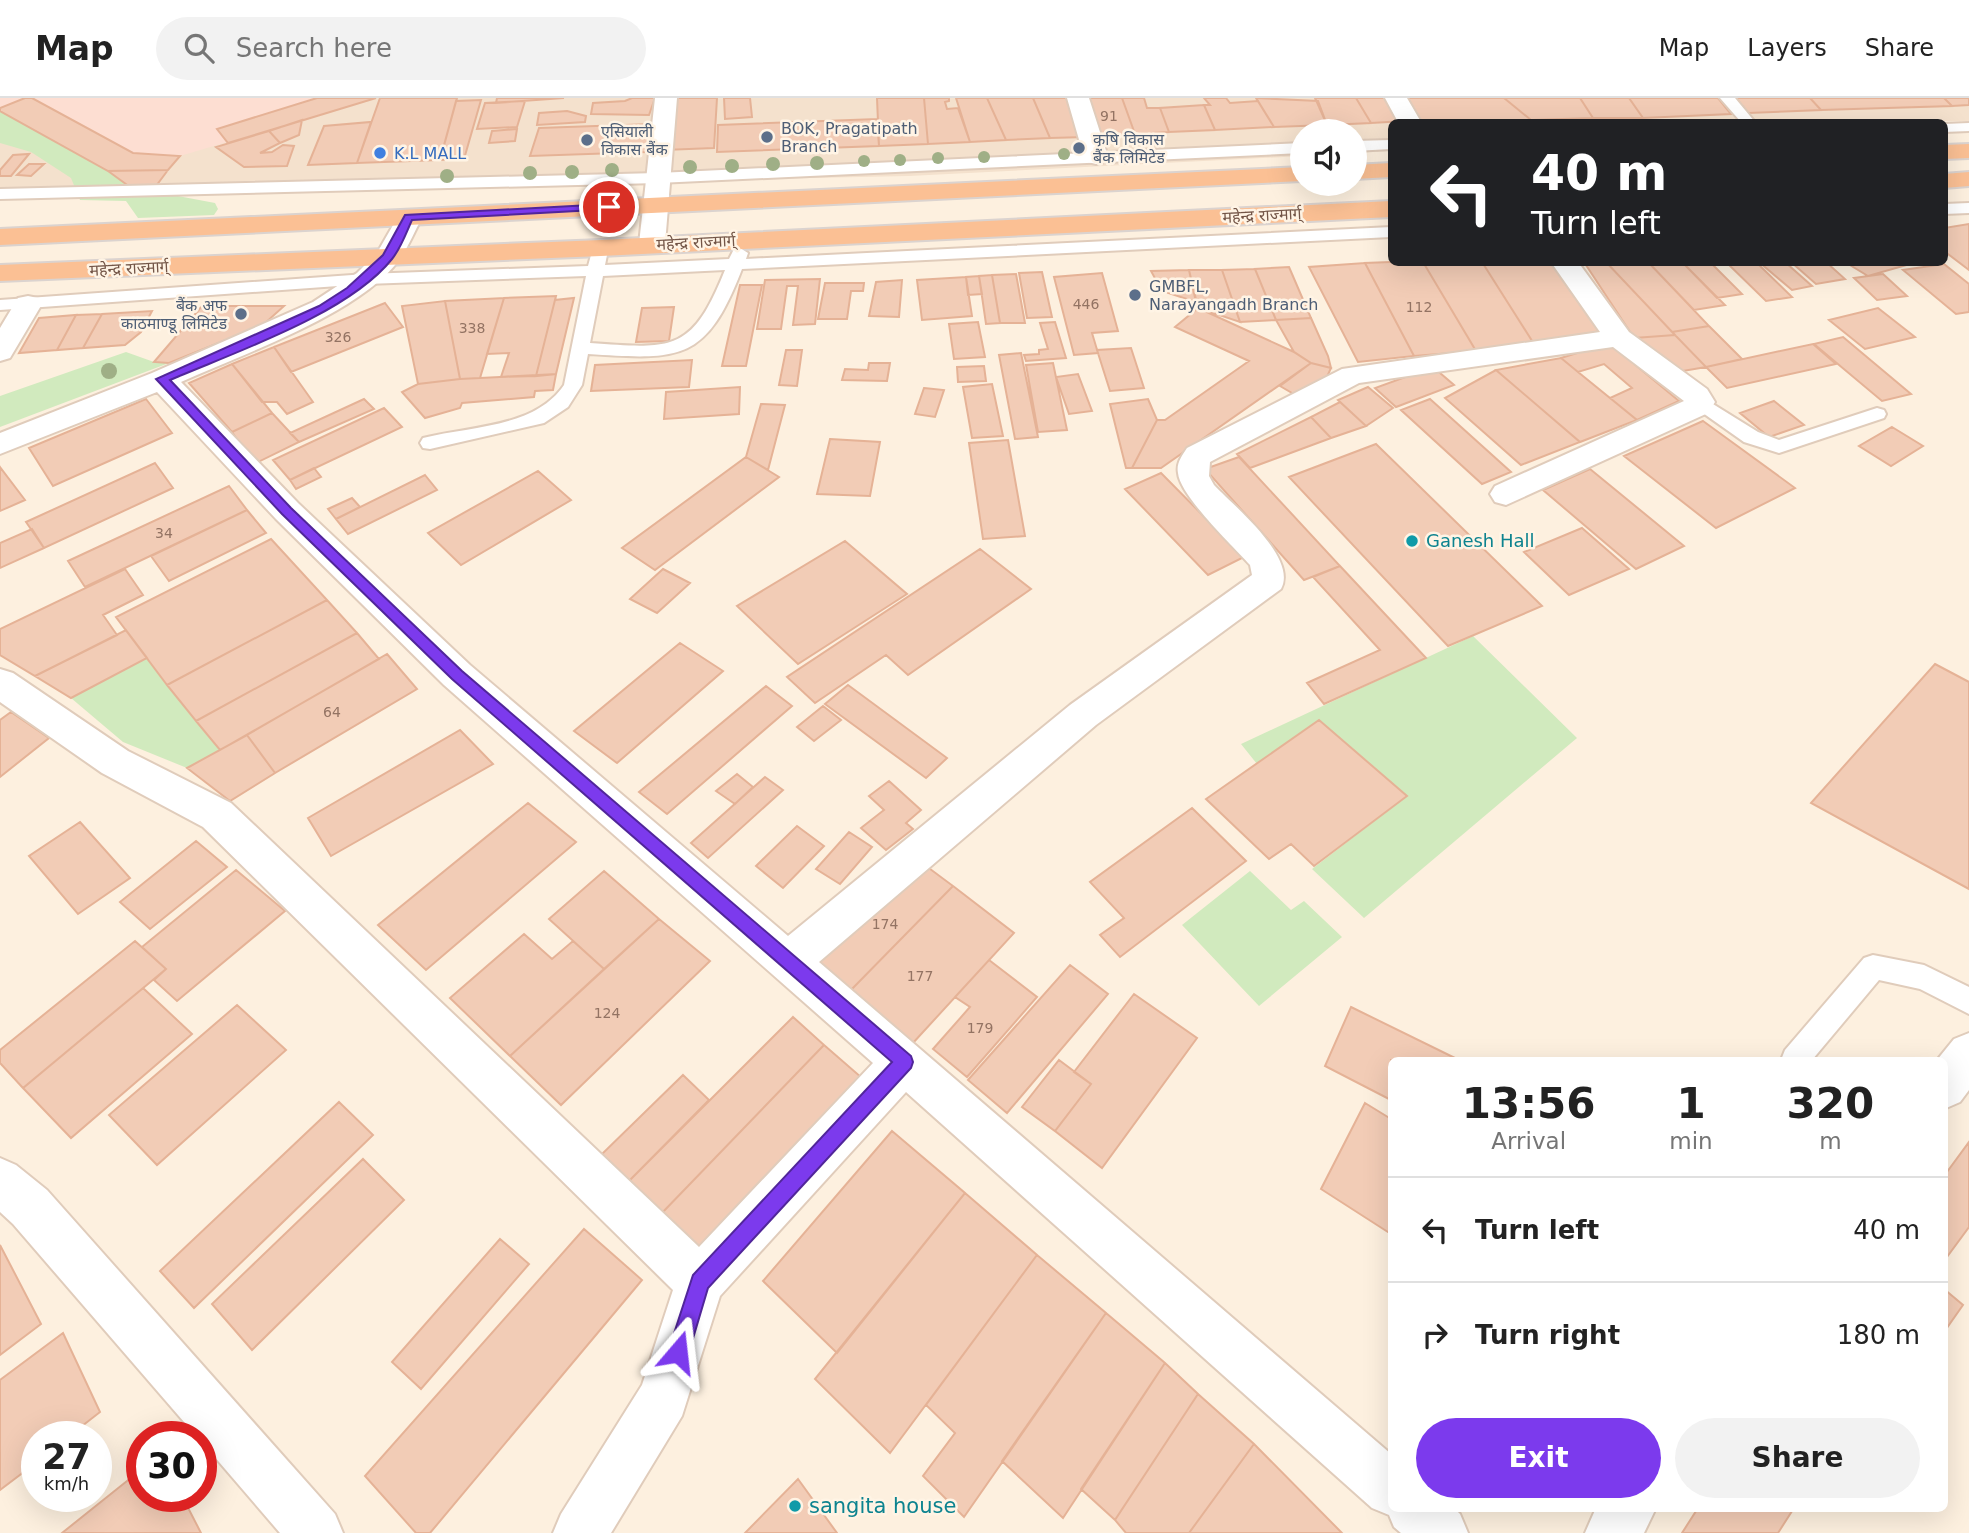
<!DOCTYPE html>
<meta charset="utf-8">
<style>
:root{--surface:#fff;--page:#f2f2f2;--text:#222;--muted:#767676;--line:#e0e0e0;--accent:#7c3aed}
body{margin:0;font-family:"DejaVu Sans","Noto Sans Devanagari",sans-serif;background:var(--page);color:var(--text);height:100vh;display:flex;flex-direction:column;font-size:26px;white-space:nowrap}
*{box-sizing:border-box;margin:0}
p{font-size:23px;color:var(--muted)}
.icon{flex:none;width:38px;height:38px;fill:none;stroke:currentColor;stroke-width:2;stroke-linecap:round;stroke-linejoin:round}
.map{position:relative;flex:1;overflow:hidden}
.side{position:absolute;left:1388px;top:959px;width:560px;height:455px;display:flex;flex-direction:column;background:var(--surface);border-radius:10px;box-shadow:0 7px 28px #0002}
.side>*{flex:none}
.banner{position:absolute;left:1388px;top:21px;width:560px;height:147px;border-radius:10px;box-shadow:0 7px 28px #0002;background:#202124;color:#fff;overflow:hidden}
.controls{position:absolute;left:1290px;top:21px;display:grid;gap:14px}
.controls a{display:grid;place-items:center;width:77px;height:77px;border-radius:50%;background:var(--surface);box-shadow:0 7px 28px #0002;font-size:35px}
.speed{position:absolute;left:21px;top:1323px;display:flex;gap:14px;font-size:35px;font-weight:700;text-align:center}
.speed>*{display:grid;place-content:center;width:91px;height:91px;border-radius:50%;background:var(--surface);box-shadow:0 7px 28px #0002;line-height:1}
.speed small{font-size:18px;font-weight:400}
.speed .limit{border:10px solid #d22;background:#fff;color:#111}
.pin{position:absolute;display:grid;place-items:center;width:60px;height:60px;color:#fff;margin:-30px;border:4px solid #fff;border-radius:50%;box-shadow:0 2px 7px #0007}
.me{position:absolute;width:77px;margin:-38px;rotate:17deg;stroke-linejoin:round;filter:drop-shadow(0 0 5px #0008)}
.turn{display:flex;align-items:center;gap:24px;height:147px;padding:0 28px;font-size:32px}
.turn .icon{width:91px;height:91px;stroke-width:2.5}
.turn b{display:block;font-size:49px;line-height:60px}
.eta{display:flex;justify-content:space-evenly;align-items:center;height:119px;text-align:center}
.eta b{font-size:42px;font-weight:800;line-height:49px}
.cta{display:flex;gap:14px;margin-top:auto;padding:14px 28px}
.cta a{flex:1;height:80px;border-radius:42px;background:var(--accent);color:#fff;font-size:28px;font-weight:800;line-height:80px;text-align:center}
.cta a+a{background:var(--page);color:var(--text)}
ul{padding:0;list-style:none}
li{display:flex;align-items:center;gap:21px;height:105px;padding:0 28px;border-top:2px solid var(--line)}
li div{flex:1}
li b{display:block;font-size:26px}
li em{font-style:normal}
header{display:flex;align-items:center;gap:42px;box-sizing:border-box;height:98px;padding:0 35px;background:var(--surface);border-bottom:2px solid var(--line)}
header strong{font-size:33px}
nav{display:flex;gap:38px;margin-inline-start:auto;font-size:24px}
.search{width:490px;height:63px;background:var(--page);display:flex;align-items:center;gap:18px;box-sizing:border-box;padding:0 24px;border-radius:38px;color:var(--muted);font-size:26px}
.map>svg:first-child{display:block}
</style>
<header>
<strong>Map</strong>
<div class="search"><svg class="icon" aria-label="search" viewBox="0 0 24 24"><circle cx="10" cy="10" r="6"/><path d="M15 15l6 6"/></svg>Search here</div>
<nav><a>Map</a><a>Layers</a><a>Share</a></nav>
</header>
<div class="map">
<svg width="1969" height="1435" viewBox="0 0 1969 1435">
<rect width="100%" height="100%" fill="#fdf0df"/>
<path fill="#f4e1cd" d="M0,0H1969V23L1391,24V53L1355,55L1354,33H1302V58L909,78L244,92L0,93Z"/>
<path fill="#fdded2" d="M0,0H376L180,58L168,72L108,73L0,13Z"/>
<path fill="#d1eabe" d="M0,13L108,73L130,89L215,105L218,111L214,117L138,120L126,103L80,102L71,80L31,54L0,45Z
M126,254L154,264L169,265L0,329V298Z
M1473,538L1577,640L1364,820L1312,771L1407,698L1257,666L1241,646Z
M147,560L220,652L187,670L123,644L71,600Z
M1250,773L1291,812L1304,803L1342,839L1259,908L1182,827Z"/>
<path fill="#f2ccb6" stroke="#e5b296" stroke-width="2" d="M25,0H32L133,55L180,58L168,72L108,73L0,13V10Z
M317,0H376L228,45L217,31Z
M380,0H457L440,62L357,65Z
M497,0H564L496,5Z
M632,0H655L649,17L591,16L593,5L625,3Z
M673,0H717L714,50L664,52Z
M724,0H750L752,19L725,21Z
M877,0H924L928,46L879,48Z
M924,0H949V3L945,4L947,11L958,10L970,44L928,46Z
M956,0H987L1006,42L970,44Z
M987,0H1033L1050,40L1006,42Z
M1033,0H1074L1086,39L1050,40Z
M1085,0H1122L1135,36L1097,38Z
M1122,0H1144L1147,10H1160L1169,34L1135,36Z
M1204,0H1226L1230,5L1258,3L1274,29L1215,32L1204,7H1210Z
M1256,0L1318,3L1327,27L1274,29Z
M1315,0H1356L1371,25L1327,27Z
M1356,0H1392L1405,23L1371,25Z
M1403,0H1504L1531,22L1416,23Z
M1504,0H1580L1593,20L1531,22Z
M1580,0H1629L1643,20H1593Z
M1629,0H1718L1731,16L1643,20Z
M1736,0H1810L1821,12L1748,15Z
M1810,0H1944L1952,8L1821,12Z
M1944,0H1969V7L1952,8Z
M481,2L464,61L440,62L456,3Z
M525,3L517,29L477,31L485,5Z
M1204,7L1215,32L1169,34L1160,10Z
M567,13L586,18L585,24L537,27L539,15Z
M877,21L879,48L717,54L718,27Z
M302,22L299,37L280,45L269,33Z
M371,24L357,65L308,67L324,28Z
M652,26L647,54L530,58L539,30Z
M517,31L515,43L489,45L492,33Z
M269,33L280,45L260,55L272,54L283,47L294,48L287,68L244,69L216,49Z
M29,56L11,78H0V72L13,57Z
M29,66H44L31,78L17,77Z
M168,72L156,88L130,89L108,73Z
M1969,126V172L1944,153V130Z
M1391,164H1423L1476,253L1414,258L1365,165Z
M1423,164H1482L1534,246L1476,253Z
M1482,164H1552L1602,234L1534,246Z
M1584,164H1606L1675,237L1634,240Z
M1606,164H1648L1709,228L1672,234Z
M1648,164H1682L1725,207L1694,212Z
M1682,164H1710L1742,196L1717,200Z
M1726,164H1756L1792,199L1766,203Z
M1759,164H1785L1812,188L1792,192Z
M1791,164H1826L1845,181L1816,186Z
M1845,164H1917L1868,178Z
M1365,165L1414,258L1358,264L1309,169Z
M1944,166L1969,186V214L1956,216L1903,172Z
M1289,169L1311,220L1276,222L1255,171Z
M1255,171L1276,222L1240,224L1222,172Z
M1189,172H1222L1240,224L1198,210Z
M1189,172L1196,204L1162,193L1151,173Z
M1042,174L1052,219L1027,220L1019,175Z
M1102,175L1118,233L1092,235L1098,255L1074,257L1054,179Z
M1016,176L1025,225H1000L992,177Z
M1883,176L1907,198L1877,202L1854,180Z
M992,177L1000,225L986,226L979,178Z
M979,178L982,196L968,197L966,179Z
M966,179L972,218L922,222L917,182Z
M820,181L815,226L793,227L798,188H787L781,231H757L765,182Z
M902,182L899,219L869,218L876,184Z
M825,185H864L863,193H851L847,221H818Z
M740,187H762L746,268H722Z
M556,198L536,278L501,279L509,255L487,256L504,200Z
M504,200L480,280L460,281L445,203Z
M574,200L556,276L536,278L555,202Z
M445,203L460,281L418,286L402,208Z
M385,205L403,229L291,274L274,249Z
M202,208H284L263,227L169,265L154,264Z
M674,209L669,243L636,244L642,210Z
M1198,210L1294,254L1311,265L1161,370H1132L1157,322H1165L1249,263L1175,229Z
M1878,210L1915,239L1865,251L1829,222Z
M152,213L141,234L125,247L83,250L102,216Z
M102,216L83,250L57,252L76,217Z
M76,217L57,252L19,255L39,220Z
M1311,220L1328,258L1331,270L1311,265L1294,254L1276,222Z
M978,224L985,259L954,261L949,226Z
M1055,224L1066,260L1026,263L1024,257L1039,256V252L1048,251L1040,225Z
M1709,228L1742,261L1706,269L1672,234Z
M1675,237L1706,269L1677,274L1634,240Z
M1843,239L1911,296L1882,303L1814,246Z
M1609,245L1679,303L1637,322L1610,300L1632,290L1604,266L1578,274L1561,260Z
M1813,246L1836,266L1727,290L1706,269Z
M274,249L313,304L287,316L277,304H262L232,266Z
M1131,250L1144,290L1110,293L1097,252Z
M786,252H802L797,288L779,287Z
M1021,255L1038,339L1015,341L999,257Z
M1561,260L1578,274L1637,322L1580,344L1496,272Z
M692,262L689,289L591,293L595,267Z
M869,265H890L887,283L842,282L845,271L868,272Z
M1053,265L1067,332L1038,334L1026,267Z
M1311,265L1331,270L1326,281L1299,299L1280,288Z
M232,266L272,315L232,334L189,285Z
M984,268L986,283L958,284L957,269Z
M1433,269L1454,287L1396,309L1375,290Z
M1496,272L1580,344L1521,367L1445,300Z
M556,276L553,292L535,293L534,299L462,305L460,310L425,320L402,294L418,286L460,281Z
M1078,276L1092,313L1069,316L1056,279Z
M992,286L1003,338L972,340L963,289Z
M740,289L739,316L664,321L666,294Z
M1368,289L1393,310L1366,328L1338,302Z
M924,290L944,292L935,319L915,316Z
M146,301L172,335L53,388L29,350Z
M364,301L374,311L299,344L290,335Z
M1148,301L1157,322L1132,370H1126L1110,306Z
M1430,301L1511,374L1482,386L1401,312Z
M1774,303L1804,327L1769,339L1740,315Z
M1340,304L1366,328L1331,340L1311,319Z
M761,306L785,307L768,372L746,359Z
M384,310L402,329L290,382L273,362Z
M272,315L299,344L254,366L232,334Z
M1311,319L1331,340L1250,370L1237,356Z
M1703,323L1795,390L1716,430L1624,358Z
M1892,329L1923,348L1891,368L1859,348Z
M830,341L880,344L870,398L817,396Z
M1008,342L1025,438L983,441L969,345Z
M1376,346L1542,508L1448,548L1289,379Z
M746,359L779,379L655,472L622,450Z
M1239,359L1340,468L1304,482L1205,371Z
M155,365L173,390L44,450L26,424Z
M0,369L25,402L0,413Z
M314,370L321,379L296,391L290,382Z
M1590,371L1684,448L1636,471L1543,392Z
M538,373L571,402L461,467L428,435Z
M1161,375L1244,459L1208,477L1125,391Z
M425,377L437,392L348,436L336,421Z
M229,388L247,412L85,489L68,463Z
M352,400L360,409L336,421L328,411Z
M247,412L266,435L169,483L151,458Z
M1582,430L1629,471L1569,497L1524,454Z
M32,431L44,450L0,470V445Z
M271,441L327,502L167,587L116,519Z
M845,443L907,496L798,566L737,508Z
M980,451L1031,491L908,577L886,557L815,605L787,579Z
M1340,468L1426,560L1324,606L1307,585L1380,552L1313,479Z
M125,471L143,497L103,517L117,537L35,578L0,557V531Z
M663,471L690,485L657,515L630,501Z
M327,502L357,535L196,623L167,587Z
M126,532L147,560L71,600L35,578Z
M357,535L379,561L220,652L196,623Z
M680,545L723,573L617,665L574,633Z
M387,556L417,591L275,675L247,637Z
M1935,566L1969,584V791L1811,705Z
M848,587L947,660L926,680L825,606Z
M766,588L792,608L667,716L639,694Z
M823,608L841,622L814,643L797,629Z
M11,614L49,640L0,679V622Z
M1319,622L1407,698L1314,768L1291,746L1269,761L1206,701Z
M460,632L493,666L331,758L308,720Z
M247,637L275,675L230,703L187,670Z
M737,676L753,689L735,706L716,693Z
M765,679L783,692L708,760L691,745Z
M889,683L921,712L906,725L913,731L886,752L861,730L884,712L869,698Z
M528,705L576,744L426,872L378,827Z
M1192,710L1246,763L1120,859L1100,837L1124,820L1090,784Z
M80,724L130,780L78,816L29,758Z
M797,728L824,748L783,790L756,768Z
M849,734L872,749L840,786L816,771Z
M196,743L227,769L150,831L120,804Z
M918,762L953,788L850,893L815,864Z
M236,772L285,813L177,903L154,882L166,871L142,849Z
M604,773L659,821L604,871L549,821Z
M953,788L1014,835L912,946L850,893Z
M659,821L710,863L561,1007L510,958Z
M524,836L552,861L573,843L604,871L510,958L450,900Z
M135,843L166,871L23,990L0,965V952Z
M989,862L1037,899L967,979L933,951L970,909L955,899Z
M1070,867L1108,896L1007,1015L968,982Z
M143,890L192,936L71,1040L23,990Z
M1134,896L1197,940L1102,1070L1055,1033L1091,986L1074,974Z
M237,907L286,952L157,1067L109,1017Z
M1351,909L1459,962H1391V1002L1325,968Z
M793,919L824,947L660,1117L627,1085Z
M824,947L862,980L699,1156L660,1117Z
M1059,962L1091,986L1055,1033L1022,1009Z
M683,977L709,1002L627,1085L602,1056Z
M339,1004L373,1037L194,1210L160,1173Z
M1365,1005L1391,1021V1136L1321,1091Z
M892,1033L965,1095L837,1255L763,1183Z
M1969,1044V1129L1944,1163V1078Z
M363,1061L404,1102L252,1252L212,1206Z
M965,1095L1037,1157L890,1355L815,1281Z
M584,1131L642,1182L430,1435H416L365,1378Z
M500,1141L529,1166L421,1291L392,1264Z
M0,1147L41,1226L0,1257Z
M1037,1157L1106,1215L964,1419L923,1378L955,1335L926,1307Z
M1944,1191L1963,1207L1944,1234Z
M1106,1215L1165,1265L1063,1420L1002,1363Z
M63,1235L100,1314L68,1339H37V1364L0,1392V1282Z
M1165,1265L1198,1296L1115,1422L1081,1391Z
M1198,1296L1254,1346L1189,1435H1126L1115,1422Z
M1254,1346L1342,1435H1189Z
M142,1371V1398H182L201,1435H62Z
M798,1381L837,1435H745Z
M1698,1410H1794L1778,1435H1682Z"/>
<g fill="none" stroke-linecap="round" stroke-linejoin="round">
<defs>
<path id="service" d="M1720,0H1735L1755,24H1741Z
M1969,25V33L1944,34V26Z
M1391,42V51L1354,53V43Z
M1302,45V55L658,85L0,101V91L658,75Z
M1969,105V115L1944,116V106Z
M1391,129V139L742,171C706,264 681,262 588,256L582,287L568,309L544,325L430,351L423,350L420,345L423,340C470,328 535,330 564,287L586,178L366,186L0,212V202L366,176L588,168L591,157L599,152L607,157L605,167L729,161L734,151L740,150L748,155L746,161ZM725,172C692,254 674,251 590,245L603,178Z
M1700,298L1758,334L1779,342L1877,310L1884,312L1886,316L1884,320L1779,355L1744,344L1693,308L1691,304L1693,300Z
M1873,857L1924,867L1969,889V916L1920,891L1879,882L1812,962H1781L1785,952L1864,860Z"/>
<path id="minor" d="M655,0H677L665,146L661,151L652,154L643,151L639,146Z
M1067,0H1089L1108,59L1104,64L1096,66L1088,64L1084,59Z
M1385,0H1407L1421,24H1398Z
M409,112L418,115L422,120C414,134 408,150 399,162C359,216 243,256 181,284L298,405L470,567L788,838L1070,607L1252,477L1250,467C1233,448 1180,398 1178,375C1176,365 1182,358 1187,350L1342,271L1600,234L1551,164H1578L1629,234L1707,291L1715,304L1708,315L1506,407L1495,404L1490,396L1495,388L1684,303L1613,249L1359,285L1210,364L1209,378L1214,387C1235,409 1298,460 1281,491L1096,627L819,864L1391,1356V1410H1454L1460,1416L1468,1435H1401L1394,1429L1389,1417L1372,1410L906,994L720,1198L682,1318L611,1435H553L561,1416L642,1287L673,1192L203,729L102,675L0,604V571L13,575L128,653L231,705L699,1149L873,965L444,587L276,421L157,294L0,356V335L152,275L313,204L357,175L377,155L400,115Z
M28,198L38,200L42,206L10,260L0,263V230L18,200Z
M1969,935V992L1960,1004L1944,1011V962H1937L1954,941Z
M0,1060L16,1067L47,1092L335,1416L343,1435H280L201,1343V1339H197L13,1126L0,1114Z
M1596,1410H1656L1644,1435H1585Z"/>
<path id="trunk" d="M1969,46V60L1944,61V47Z
M1391,65V79L1354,81V67Z
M1302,69V83L0,147V131Z
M1969,74V88L1944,90V76Z
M1391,103V119L601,158L0,183V167L601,142Z"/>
</defs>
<use href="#service" stroke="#e0ccbb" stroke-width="4"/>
<use href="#minor" stroke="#e0ccbb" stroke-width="4"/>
<use href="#trunk" stroke="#dbd3cf" stroke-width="4"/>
<use href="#service" fill="#fff" fill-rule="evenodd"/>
<use href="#minor" fill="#fff" fill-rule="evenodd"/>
<use href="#trunk" fill="#fbc094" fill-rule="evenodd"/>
</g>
<g fill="#9faf86">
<circle cx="1064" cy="56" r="6"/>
<circle cx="984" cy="59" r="6"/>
<circle cx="938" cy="60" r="6"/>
<circle cx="900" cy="62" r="6"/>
<circle cx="864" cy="63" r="6"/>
<circle cx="817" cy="65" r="7"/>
<circle cx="773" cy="66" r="7"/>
<circle cx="732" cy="68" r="7"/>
<circle cx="690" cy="69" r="7"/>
<circle cx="612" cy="72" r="7"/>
<circle cx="572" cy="74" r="7"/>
<circle cx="530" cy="75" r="7"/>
<circle cx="447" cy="78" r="7"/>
<circle cx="109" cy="273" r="8"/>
</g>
<path fill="#7c3aed" stroke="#51269a" stroke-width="2" d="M609,106L614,109L613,111L412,122C406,135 401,150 392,161C348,216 235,254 170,282L291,410L462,573L911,958L913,964L911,970L708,1190L689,1254L686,1261L678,1264L671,1261L668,1254L693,1177L892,964L452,581L282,416L156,281L319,208L347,190L383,157L405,117Z"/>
<g fill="#5c6f8a" stroke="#fff4e5" stroke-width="2.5">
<circle cx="767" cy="39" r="7"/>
<circle cx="587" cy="42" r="7"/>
<circle cx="1079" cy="50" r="7"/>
<circle cx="1135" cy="197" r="7"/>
<circle cx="241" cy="216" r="7"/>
</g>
<circle fill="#3f7fe0" stroke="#fff4e5" stroke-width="2.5" cx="380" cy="55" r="7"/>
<g fill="#0f9aa8" stroke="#fff4e5" stroke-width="2.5">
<circle cx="1412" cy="443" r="7"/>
<circle cx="795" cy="1408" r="7"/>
</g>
<g text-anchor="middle" stroke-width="5" stroke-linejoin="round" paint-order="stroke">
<g font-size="14" fill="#937363">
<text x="1109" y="23">91</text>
<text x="1086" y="211">446</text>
<text x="1419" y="214">112</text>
<text x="472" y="235">338</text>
<text x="338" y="244">326</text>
<text x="164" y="440">34</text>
<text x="332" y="619">64</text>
<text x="885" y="831">174</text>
<text x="920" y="883">177</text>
<text x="607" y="920">124</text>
<text x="980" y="935">179</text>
</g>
<g font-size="16" fill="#4e5e75" stroke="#fff4e5" text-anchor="start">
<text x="781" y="36">BOK, Pragatipath<tspan x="781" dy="18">Branch</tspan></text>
<text x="601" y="39">एसियाली<tspan x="601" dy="18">विकास बैंक</tspan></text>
<text x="1093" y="47">कृषि विकास<tspan x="1093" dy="18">बैंक लिमिटेड</tspan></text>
<text x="1149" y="194">GMBFL,<tspan x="1149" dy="18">Narayangadh Branch</tspan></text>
<text x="227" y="213" text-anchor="end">बैंक अफ<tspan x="227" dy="18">काठमाण्डू लिमिटेड</tspan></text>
</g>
<g font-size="16" fill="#366cbe" stroke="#fff4e5" text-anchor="start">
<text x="394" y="61">K.L MALL</text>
</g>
<g font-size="16" fill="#735547" stroke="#fff4e5">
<text transform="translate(1262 117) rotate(-3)" y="6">महेन्द्र राज्मार्ग्</text>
<text transform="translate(696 144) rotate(-3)" y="6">महेन्द्र राज्मार्ग्</text>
<text transform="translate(129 170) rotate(-3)" y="6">महेन्द्र राज्मार्ग्</text>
</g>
<g font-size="18" fill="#0d838f" stroke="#fff4e5" text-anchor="start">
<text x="1426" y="449">Ganesh Hall</text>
</g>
<g font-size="21" fill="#0d838f" stroke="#fff4e5" text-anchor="start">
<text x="809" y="1415">sangita house</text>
</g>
</g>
</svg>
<div class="controls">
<a><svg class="icon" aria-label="sound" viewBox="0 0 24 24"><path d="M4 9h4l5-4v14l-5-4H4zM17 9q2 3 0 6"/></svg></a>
</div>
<div class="speed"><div>27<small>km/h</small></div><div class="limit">30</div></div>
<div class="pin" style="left:609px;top:109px;background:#d93025"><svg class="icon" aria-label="arrive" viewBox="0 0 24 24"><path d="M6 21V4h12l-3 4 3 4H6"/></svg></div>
<svg class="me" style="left:678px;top:1254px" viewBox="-20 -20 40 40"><path d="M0-17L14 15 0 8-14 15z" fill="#7c3aed" stroke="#fff" stroke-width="4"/></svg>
<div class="banner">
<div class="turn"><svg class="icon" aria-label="left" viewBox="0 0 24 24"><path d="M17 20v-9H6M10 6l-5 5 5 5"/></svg><div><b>40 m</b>Turn left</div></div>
</div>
<section class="side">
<div class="eta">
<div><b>13:56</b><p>Arrival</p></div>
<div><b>1</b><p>min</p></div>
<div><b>320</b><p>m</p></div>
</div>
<ul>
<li><svg class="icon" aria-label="left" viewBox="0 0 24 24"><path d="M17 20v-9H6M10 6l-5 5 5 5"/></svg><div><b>Turn left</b></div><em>40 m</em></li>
<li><svg class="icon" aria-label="right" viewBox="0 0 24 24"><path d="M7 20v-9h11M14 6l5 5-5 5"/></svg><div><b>Turn right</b></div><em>180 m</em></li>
</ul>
<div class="cta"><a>Exit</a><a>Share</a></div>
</section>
</div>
